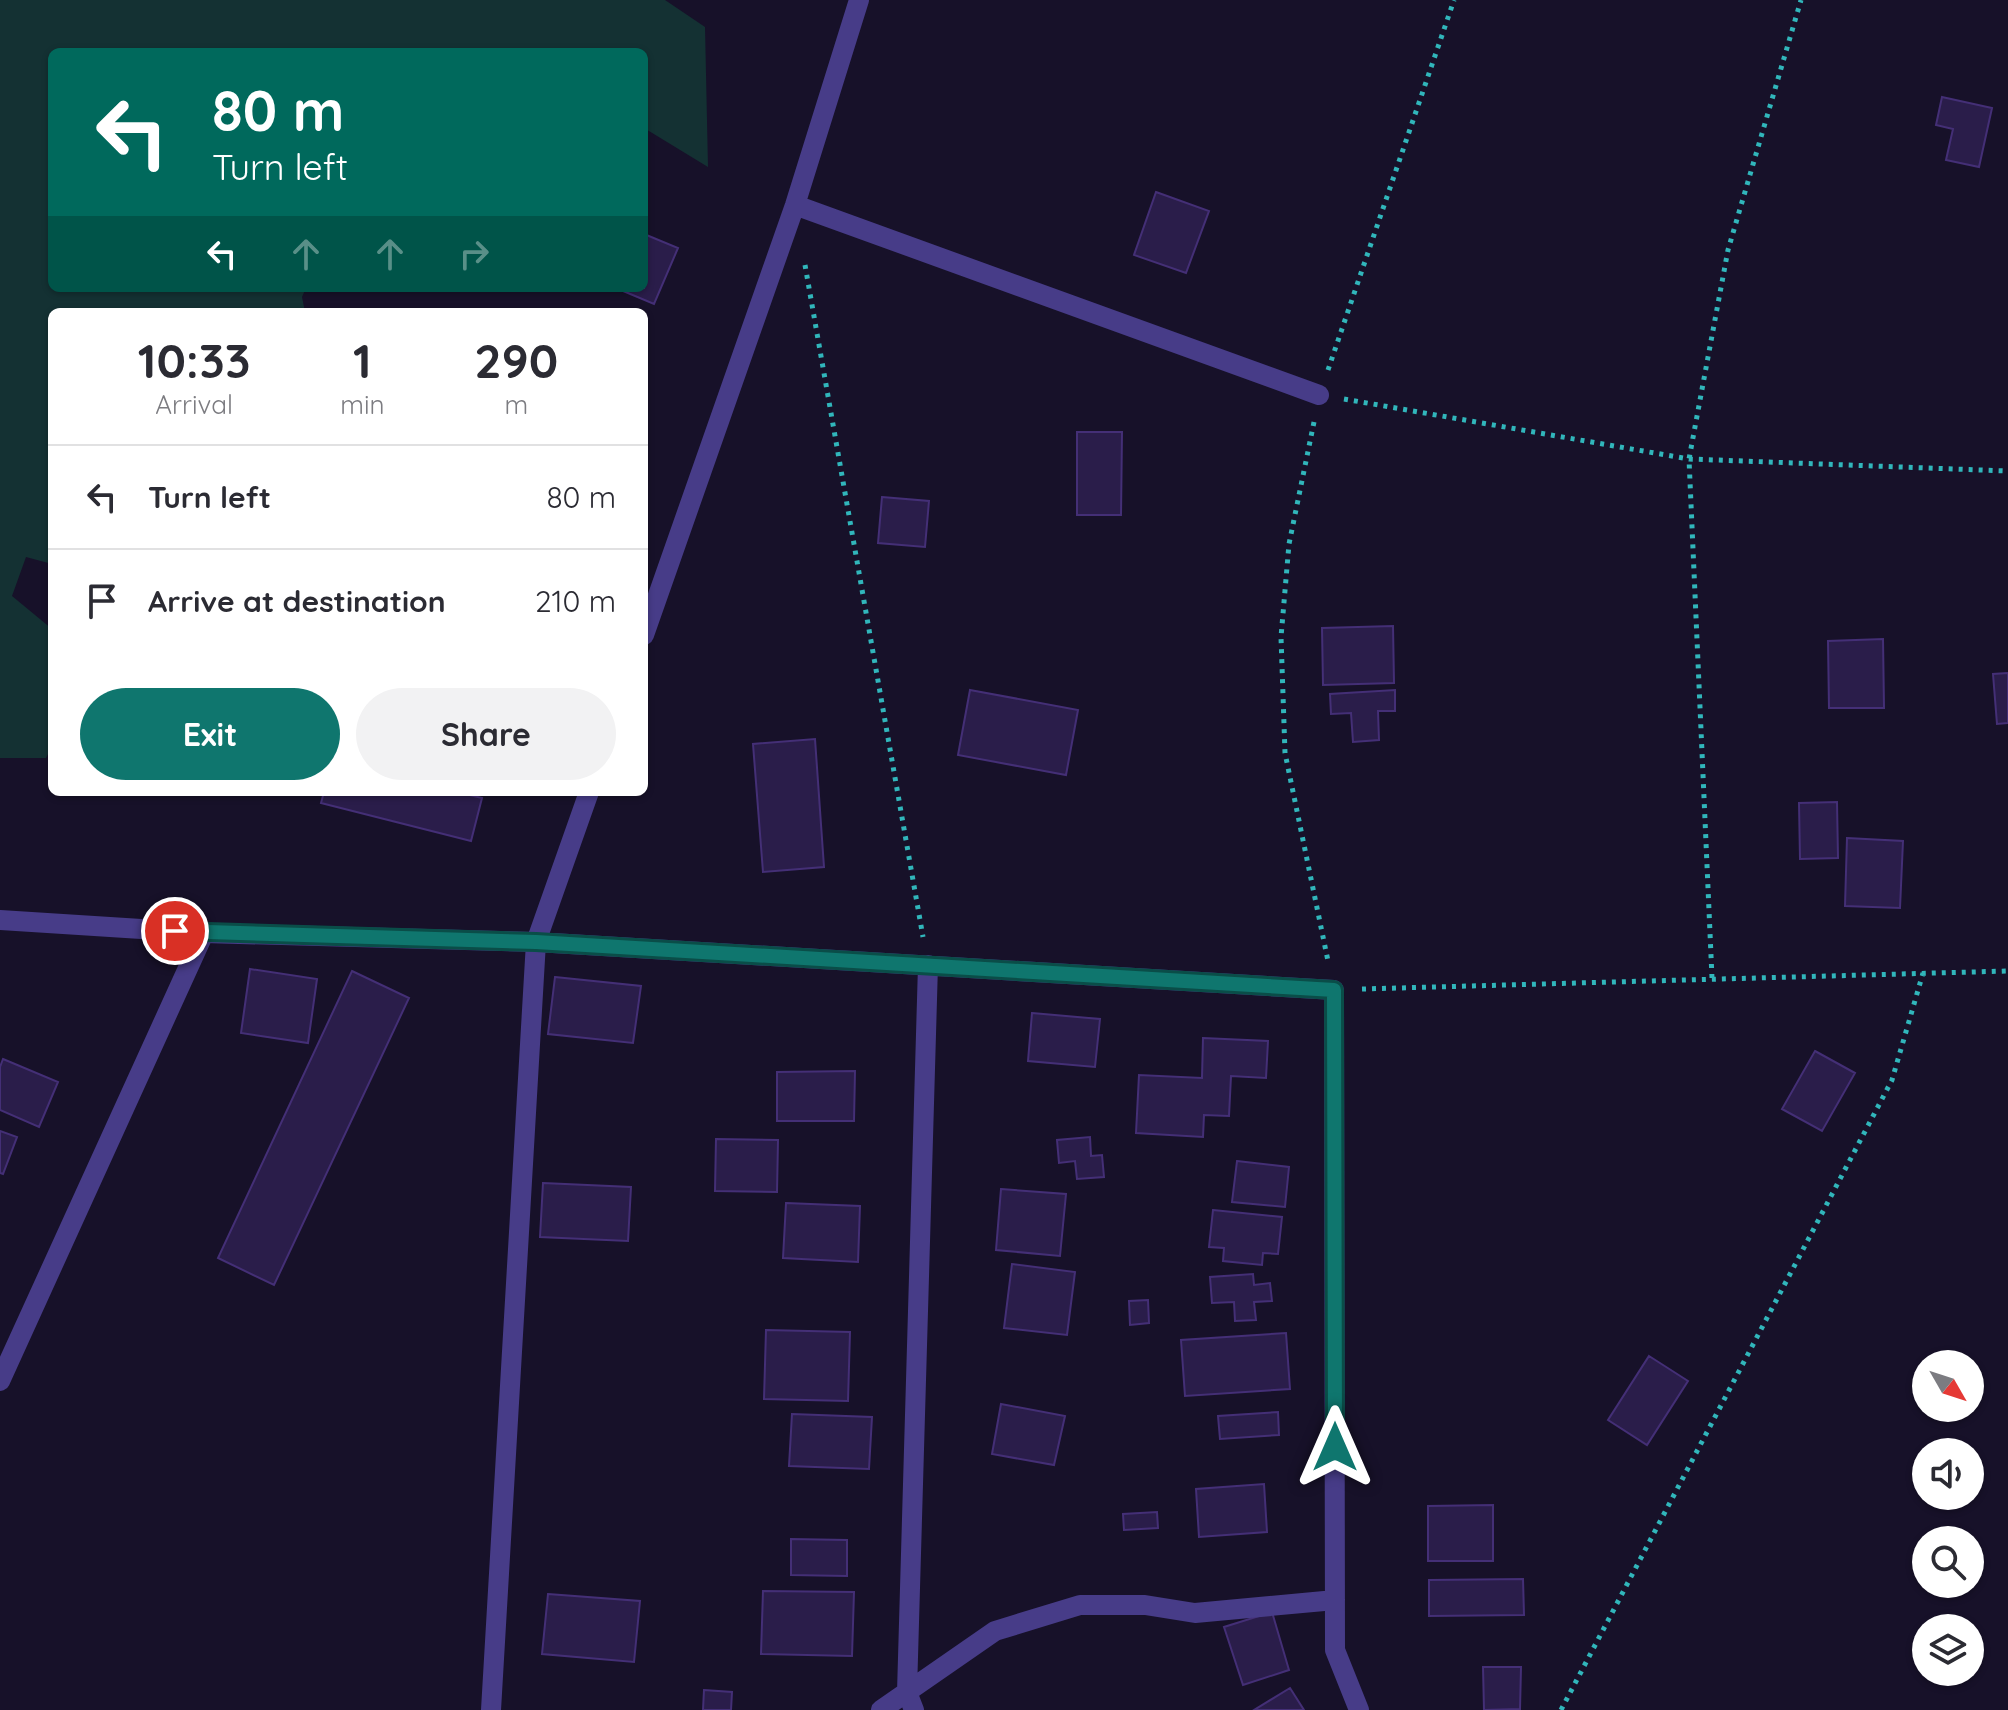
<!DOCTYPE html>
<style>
:root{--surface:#fff;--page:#f2f2f3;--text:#2b2b33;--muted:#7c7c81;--line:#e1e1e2;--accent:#0f766e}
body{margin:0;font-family:Quicksand,sans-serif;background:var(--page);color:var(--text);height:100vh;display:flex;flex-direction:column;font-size:30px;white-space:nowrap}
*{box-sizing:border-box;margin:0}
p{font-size:26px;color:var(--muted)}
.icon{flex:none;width:44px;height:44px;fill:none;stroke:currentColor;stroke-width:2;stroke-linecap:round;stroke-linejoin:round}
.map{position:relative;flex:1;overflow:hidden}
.sheet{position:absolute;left:48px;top:308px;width:600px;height:488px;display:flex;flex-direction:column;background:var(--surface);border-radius:12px;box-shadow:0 2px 6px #0004}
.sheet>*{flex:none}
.top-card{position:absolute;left:48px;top:48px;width:600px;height:244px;border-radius:12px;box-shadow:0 2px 6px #0004;background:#00695c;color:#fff;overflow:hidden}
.needle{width:52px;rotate:129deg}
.fabs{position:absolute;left:1912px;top:1350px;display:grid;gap:16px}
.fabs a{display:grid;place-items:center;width:72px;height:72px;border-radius:50%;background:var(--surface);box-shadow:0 2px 6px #0004;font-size:40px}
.pin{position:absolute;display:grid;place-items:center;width:68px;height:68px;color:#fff;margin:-34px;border:4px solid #fff;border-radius:50%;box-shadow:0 2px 8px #0007}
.me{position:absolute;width:88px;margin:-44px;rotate:0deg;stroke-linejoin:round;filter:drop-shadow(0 0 6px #0008)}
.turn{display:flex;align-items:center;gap:28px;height:168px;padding:0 32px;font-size:36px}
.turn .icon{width:104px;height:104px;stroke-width:2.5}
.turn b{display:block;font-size:56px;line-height:68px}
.lanes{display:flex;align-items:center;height:76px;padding:0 32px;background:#0003;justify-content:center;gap:40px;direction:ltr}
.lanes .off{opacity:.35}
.eta{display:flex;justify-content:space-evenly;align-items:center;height:136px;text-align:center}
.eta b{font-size:48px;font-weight:700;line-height:56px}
.cta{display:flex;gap:16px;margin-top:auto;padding:16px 32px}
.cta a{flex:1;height:92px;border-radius:48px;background:var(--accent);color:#fff;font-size:32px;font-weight:700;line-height:92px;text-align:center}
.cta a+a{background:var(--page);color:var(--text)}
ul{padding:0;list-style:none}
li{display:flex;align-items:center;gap:24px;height:104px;padding:0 32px;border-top:2px solid var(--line)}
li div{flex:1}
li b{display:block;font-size:30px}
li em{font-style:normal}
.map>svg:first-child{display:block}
</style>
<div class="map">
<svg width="2008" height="1710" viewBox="0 0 2008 1710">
<rect width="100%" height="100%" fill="#171129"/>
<path fill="#143133" d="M0,0H665L705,27L708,167L644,128V52H52V288H306L302,297L305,312H52V564L26,557L12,596L52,629V746L46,758H0Z"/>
<path fill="#2a1d4a" stroke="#442f76" stroke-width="2" d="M1942,97L1992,108L1979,167L1946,160L1953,129L1936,125Z
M1156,192L1209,211L1186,273L1134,255Z
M644,234L678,248L654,304L616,288H644Z
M1077,432H1122L1121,515H1077Z
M882,497L929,501L925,547L878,543Z
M1393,626L1394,683L1323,685L1322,628Z
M1883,639L1884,708H1829L1828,641Z
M2008,673V723L1997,724L1993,674Z
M970,690L1078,710L1066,775L958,755Z
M1395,690V711H1378L1379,740L1353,742L1351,713L1331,714L1330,694Z
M815,739L824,867L763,872L753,744Z
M324,792H457L482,798L471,841L321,803Z
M1837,802L1838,858L1800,859L1799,803Z
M1847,838L1903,841L1900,908L1845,906Z
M250,969L317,979L308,1043L241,1033Z
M352,971L409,998L274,1285L218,1258Z
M555,977L641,986L633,1043L548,1034Z
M1032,1013L1100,1019L1095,1067L1028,1061Z
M1203,1038L1268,1041L1266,1078L1231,1076L1229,1116L1204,1115L1203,1137L1136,1133L1139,1075L1202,1078Z
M1815,1051L1855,1073L1822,1131L1782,1109Z
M3,1059L58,1082L39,1127L0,1110V1067Z
M855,1071L854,1121H777V1072Z
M0,1131L17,1137L3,1174L0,1173Z
M1090,1137L1091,1156L1102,1155L1104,1177L1077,1179L1075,1161L1059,1163L1057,1140Z
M716,1139L778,1140L777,1192L715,1191Z
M1237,1161L1289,1167L1285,1207L1232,1202Z
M543,1183L631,1187L628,1241L540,1237Z
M1001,1189L1066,1194L1060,1256L996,1250Z
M786,1203L860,1206L858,1262L783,1258Z
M1213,1210L1282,1217L1278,1254L1263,1253L1262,1265L1223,1261L1224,1248L1209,1247Z
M1012,1264L1075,1272L1067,1335L1004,1328Z
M1253,1274L1254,1285L1270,1283L1272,1301L1254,1302L1256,1320L1235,1321L1234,1302L1212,1303L1210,1277Z
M1148,1300L1149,1323L1130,1325L1129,1301Z
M766,1330L850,1332L848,1401L764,1399Z
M1286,1333L1290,1389L1185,1396L1181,1340Z
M1649,1356L1688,1381L1647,1445L1608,1420Z
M1001,1404L1065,1416L1054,1465L992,1454Z
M1278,1412L1279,1435L1220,1439L1218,1416Z
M792,1414L872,1417L869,1469L789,1466Z
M1264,1484L1267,1532L1199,1537L1196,1489Z
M1493,1505V1561H1428V1506Z
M1157,1512L1158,1528L1124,1530L1123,1514Z
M791,1539L847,1540V1576L791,1575Z
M1523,1579L1524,1615L1429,1616V1580Z
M763,1591L854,1592L852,1656L761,1654Z
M548,1594L640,1601L634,1662L542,1654Z
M1272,1612L1289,1670L1243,1685L1224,1627Z
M1483,1667H1521L1520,1709L1484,1710Z
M1290,1688L1304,1710H1254Z
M704,1690L732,1692L731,1710H703Z"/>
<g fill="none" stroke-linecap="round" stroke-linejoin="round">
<path stroke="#31b6bb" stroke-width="5" stroke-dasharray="4 6" stroke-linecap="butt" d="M805,265L923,937
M1328,370L1454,0
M1344,399L1689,459L2008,471
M1314,422L1289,544L1281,637L1285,753L1328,961
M1712,978L1689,459L1728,250L1801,0
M1362,989L2008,971
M1561,1710L1892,1080L1923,973"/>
<path stroke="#473c88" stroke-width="20" d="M795,205L1319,395
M644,635L795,205L859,0
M0,920L204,933L536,942L1334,990L1335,1650L1359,1710
M0,1381L204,933
M491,1710L536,942L589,792
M881,1710L995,1631L1080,1605H1145L1195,1613L1335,1600
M914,1710L907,1692L928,965"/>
</g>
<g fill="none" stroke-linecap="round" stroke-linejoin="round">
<defs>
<path id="route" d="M175,931L536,942L1334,990L1335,1447"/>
</defs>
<use href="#route" stroke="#0a4d48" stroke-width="20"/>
<use href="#route" stroke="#0f766e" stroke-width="14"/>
</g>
</svg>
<div class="fabs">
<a><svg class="needle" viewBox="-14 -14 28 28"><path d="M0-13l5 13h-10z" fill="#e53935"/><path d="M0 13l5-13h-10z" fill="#7c7c81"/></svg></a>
<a><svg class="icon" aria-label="sound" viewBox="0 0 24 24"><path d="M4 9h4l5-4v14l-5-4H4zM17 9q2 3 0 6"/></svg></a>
<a><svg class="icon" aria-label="search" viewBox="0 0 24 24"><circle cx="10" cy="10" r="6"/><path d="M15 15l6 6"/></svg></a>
<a><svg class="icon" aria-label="layers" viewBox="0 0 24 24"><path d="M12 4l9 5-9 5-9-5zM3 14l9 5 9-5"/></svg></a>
</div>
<div class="pin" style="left:175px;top:931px;background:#d93025"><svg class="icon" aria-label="arrive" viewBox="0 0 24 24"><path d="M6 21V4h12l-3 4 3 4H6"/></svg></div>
<svg class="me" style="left:1335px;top:1447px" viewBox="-20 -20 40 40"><path d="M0-17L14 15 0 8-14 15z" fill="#0f766e" stroke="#fff" stroke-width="4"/></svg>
<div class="top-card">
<div class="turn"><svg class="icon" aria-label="left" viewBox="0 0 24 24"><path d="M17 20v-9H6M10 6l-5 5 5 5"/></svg><div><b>80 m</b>Turn left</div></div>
<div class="lanes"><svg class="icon" aria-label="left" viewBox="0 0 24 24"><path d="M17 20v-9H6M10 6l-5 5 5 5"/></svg><svg class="icon off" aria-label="ahead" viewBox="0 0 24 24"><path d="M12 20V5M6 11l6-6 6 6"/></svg><svg class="icon off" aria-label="ahead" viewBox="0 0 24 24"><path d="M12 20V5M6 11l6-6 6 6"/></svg><svg class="icon off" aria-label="right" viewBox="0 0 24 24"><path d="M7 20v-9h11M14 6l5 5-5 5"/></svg></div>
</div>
<section class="sheet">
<div class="eta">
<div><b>10:33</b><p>Arrival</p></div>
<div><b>1</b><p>min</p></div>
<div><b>290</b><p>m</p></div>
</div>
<ul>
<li><svg class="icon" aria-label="left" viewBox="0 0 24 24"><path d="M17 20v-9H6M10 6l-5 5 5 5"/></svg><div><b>Turn left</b></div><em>80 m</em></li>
<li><svg class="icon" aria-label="arrive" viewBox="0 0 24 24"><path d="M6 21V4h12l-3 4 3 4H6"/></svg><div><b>Arrive at destination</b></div><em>210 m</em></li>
</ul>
<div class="cta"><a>Exit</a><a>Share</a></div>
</section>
</div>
